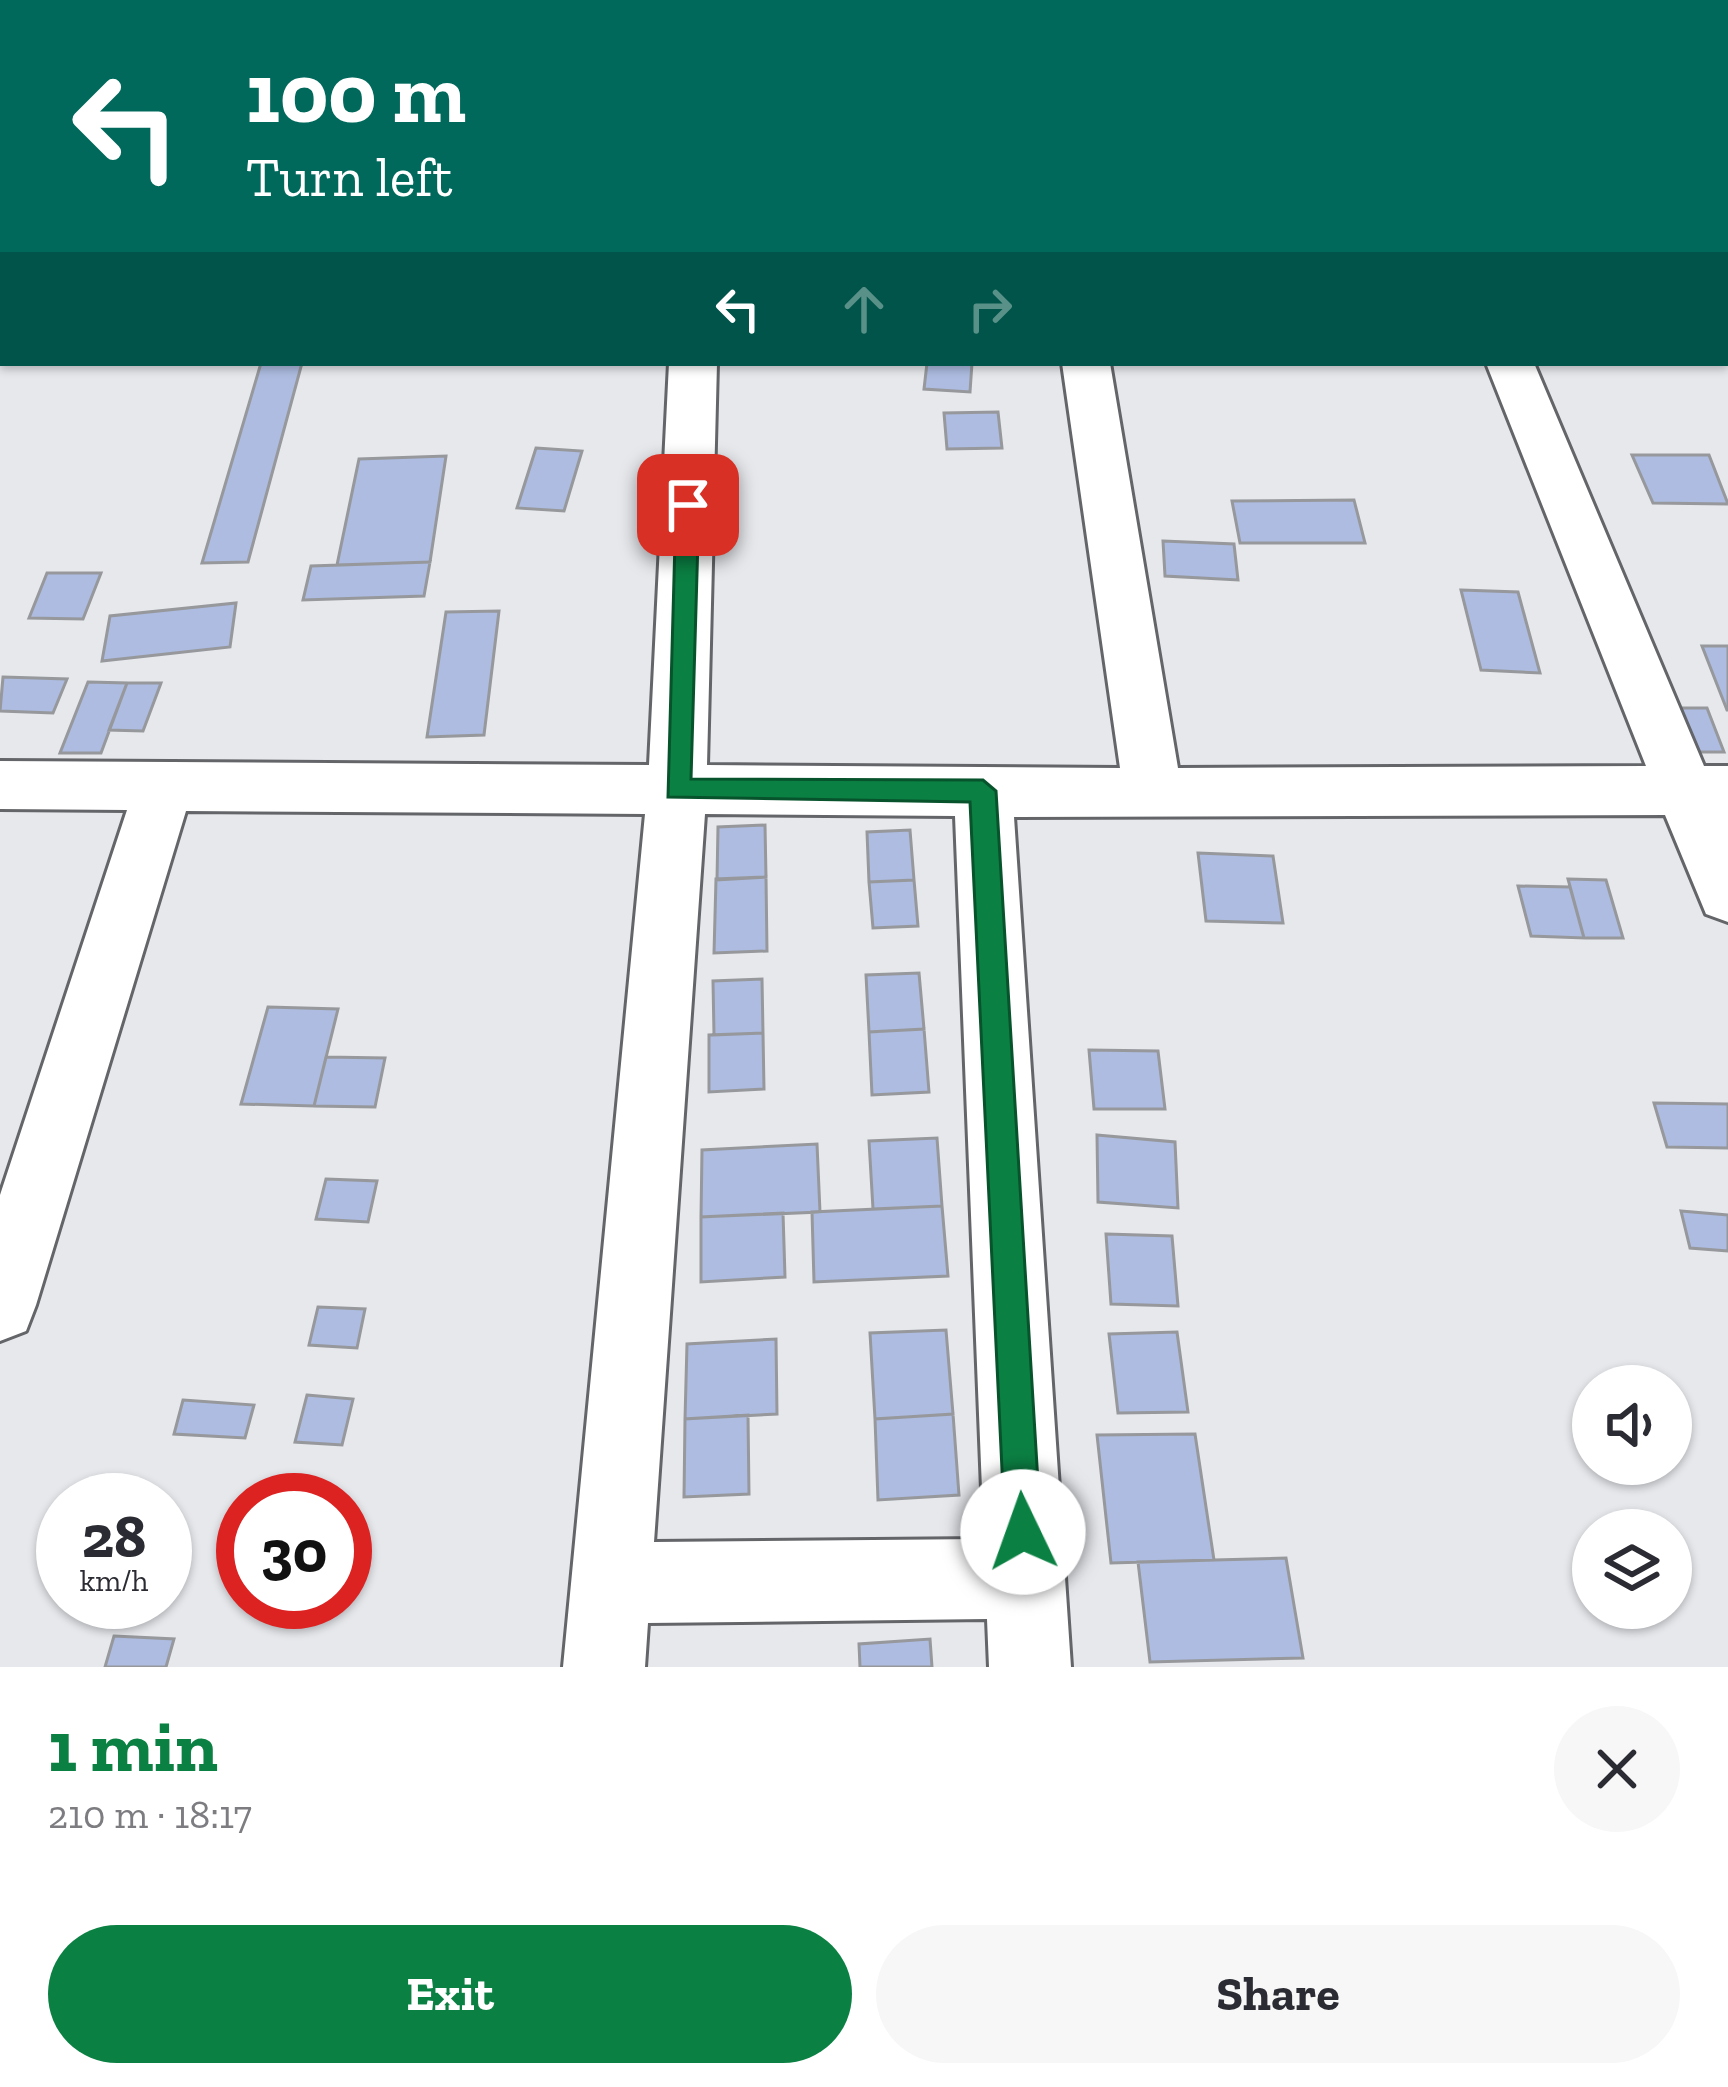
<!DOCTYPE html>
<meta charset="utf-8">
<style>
:root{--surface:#fff;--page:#f7f7f7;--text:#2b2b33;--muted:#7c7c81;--accent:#0b8043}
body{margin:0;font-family:"Zilla Slab",serif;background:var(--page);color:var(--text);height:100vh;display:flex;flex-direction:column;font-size:45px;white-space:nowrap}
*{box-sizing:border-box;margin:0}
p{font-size:39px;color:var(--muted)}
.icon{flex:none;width:66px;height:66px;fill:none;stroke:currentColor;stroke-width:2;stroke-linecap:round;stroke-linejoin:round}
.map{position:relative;height:1667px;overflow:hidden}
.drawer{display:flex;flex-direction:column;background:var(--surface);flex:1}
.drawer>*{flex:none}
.guide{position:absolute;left:0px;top:0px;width:1728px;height:366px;box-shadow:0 3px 9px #0004;background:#00695c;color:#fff;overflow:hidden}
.fabs{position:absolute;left:1572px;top:1365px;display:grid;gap:24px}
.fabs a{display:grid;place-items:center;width:120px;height:120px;border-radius:50%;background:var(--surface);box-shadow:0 3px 9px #0004;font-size:60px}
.speed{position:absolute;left:36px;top:1473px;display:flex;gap:24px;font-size:60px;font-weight:700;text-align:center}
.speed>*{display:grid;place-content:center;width:156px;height:156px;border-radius:50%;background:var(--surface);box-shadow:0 3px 9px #0004;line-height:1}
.speed small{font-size:30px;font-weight:400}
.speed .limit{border:18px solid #d22;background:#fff;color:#111}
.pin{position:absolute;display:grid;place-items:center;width:102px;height:102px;color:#fff;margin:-51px;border-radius:24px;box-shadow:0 6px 18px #0006}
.me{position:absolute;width:132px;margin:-66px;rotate:357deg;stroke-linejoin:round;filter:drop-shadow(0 0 9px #0008)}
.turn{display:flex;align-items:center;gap:42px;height:252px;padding:0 48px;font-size:54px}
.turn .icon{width:156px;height:156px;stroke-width:2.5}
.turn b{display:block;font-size:84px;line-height:102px}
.lanes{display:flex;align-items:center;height:114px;padding:0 48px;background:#0003;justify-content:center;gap:60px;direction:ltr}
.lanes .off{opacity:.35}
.round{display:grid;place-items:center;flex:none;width:126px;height:126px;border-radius:63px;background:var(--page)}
.summary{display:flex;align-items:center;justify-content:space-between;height:204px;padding:0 48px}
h1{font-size:72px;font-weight:800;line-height:90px;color:var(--accent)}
.action{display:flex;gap:24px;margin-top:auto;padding:24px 48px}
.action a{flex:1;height:138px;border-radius:72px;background:var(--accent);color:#fff;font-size:48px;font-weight:800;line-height:138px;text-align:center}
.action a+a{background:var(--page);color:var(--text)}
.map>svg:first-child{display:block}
</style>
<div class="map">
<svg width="1728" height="1667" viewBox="0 0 1728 1667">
<rect width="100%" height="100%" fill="#e6e8ec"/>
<path fill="#adbce0" stroke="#96989c" stroke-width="3" d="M261,363H302L248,562L202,563Z
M927,363H972L970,392L924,389Z
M998,412L1002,448L947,449L944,413Z
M536,448L582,451L564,511L517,508Z
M1632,455H1709L1728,504L1653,503Z
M446,456L430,562L337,565L359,459Z
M1354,500L1365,543H1240L1232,501Z
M1163,541L1234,544L1238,580L1165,576Z
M430,562L424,596L303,600L311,566Z
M47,573H101L83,619L29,618Z
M1461,590L1518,592L1540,673L1481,670Z
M236,603L230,647L102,661L110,616Z
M499,611L484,735L427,737L446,612Z
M1702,646H1728V710H1727Z
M3,677L67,679L53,713L0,711Z
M88,682L127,683L101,753H60Z
M127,683H161L143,731L109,730Z
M1667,708H1707L1724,752H1684Z
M765,825L766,877L717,880L718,827Z
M910,830L914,880L869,882L867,832Z
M1198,853L1273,856L1283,923L1206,921Z
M766,877L767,951L714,953L716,879Z
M1568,879L1606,880L1623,938H1584Z
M914,880L918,926L873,928L869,882Z
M1518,886L1570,887L1584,938L1531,936Z
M919,973L924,1029L869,1032L866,975Z
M762,979L763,1033L714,1035L713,981Z
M268,1007L338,1009L314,1106L241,1104Z
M924,1029L929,1092L872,1095L869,1032Z
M763,1033L764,1089L709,1092V1035Z
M1089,1050L1158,1051L1165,1109H1094Z
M326,1057L385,1058L375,1107L314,1106Z
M1654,1103L1728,1104V1148L1667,1147Z
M1097,1135L1175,1142L1178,1208L1098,1202Z
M937,1138L942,1206L873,1209L869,1141Z
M817,1144L820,1212L701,1217L702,1150Z
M326,1179L377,1181L368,1222L316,1219Z
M942,1206L948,1276L814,1282L812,1212Z
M1681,1211L1728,1215V1251L1690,1248Z
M783,1213L785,1277L701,1282V1217Z
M1106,1234L1172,1236L1178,1306L1111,1304Z
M318,1307L365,1309L357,1348L309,1345Z
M946,1330L953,1414L875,1419L870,1333Z
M1177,1332L1188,1412L1118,1413L1109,1334Z
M776,1339L777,1414L685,1419L687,1344Z
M307,1395L353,1399L342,1445L295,1442Z
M183,1400L254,1405L245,1438L174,1434Z
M953,1414L959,1495L878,1500L875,1419Z
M748,1415L749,1494L684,1497L685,1419Z
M1195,1434L1214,1560L1111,1563L1097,1435Z
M1286,1558L1303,1658L1150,1662L1138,1562Z
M114,1636L174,1639L166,1667H105Z
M930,1639L932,1667H860L859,1644Z"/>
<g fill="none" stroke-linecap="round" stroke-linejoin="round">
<defs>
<path id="minor" d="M687,0H725V3H687Z
M1011,0H1049V3H1011Z
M1342,0H1380L1381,3H1343Z
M1661,0H1699L1701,3H1663Z
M1725,59L1728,60V88L1725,87Z
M669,363H717L707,765L1120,768L1062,363H1110L1178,768L1646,766L1486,363H1534L1704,766H1728V922L1706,914L1665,815L1014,817L1071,1667H989L987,1619L648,1623L645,1667H563L645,814L186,811L36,1305L26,1331L0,1341V1195L127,810L0,809V761L649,765ZM705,814L955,816L984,1539L654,1542Z"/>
</defs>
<use href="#minor" stroke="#636569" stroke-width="6"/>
<use href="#minor" fill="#fff" fill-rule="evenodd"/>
</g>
<path fill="#0b8043" stroke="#07532c" stroke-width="3" d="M688,497L699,505L691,779L983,780L996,791L1041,1532L1036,1545L1023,1550L1010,1545L1005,1532L970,802L668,797L676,505Z"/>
</svg>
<div class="fabs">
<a><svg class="icon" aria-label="sound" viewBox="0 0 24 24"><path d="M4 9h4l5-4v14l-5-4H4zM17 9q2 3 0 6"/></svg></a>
<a><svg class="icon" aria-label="layers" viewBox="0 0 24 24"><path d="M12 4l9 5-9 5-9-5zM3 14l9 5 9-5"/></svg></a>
</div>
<div class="speed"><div>28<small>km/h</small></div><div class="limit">30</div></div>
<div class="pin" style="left:688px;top:505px;background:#d93025"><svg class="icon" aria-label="arrive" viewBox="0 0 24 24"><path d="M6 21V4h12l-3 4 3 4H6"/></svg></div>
<svg class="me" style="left:1023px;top:1532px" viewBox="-20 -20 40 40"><circle r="19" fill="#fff"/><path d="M0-13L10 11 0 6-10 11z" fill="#0b8043"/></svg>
<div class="guide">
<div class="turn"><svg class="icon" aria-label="left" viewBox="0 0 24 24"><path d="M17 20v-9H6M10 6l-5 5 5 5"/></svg><div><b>100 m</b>Turn left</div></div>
<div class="lanes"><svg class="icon" aria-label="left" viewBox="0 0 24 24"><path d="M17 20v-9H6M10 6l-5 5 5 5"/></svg><svg class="icon off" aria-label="ahead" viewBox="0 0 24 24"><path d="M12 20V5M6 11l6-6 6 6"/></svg><svg class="icon off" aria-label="right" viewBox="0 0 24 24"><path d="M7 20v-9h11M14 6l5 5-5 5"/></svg></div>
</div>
</div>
<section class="drawer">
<div class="summary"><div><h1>1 min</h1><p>210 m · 18:17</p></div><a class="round"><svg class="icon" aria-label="close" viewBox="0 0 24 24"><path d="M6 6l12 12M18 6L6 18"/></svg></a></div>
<div class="action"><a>Exit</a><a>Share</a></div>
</section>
